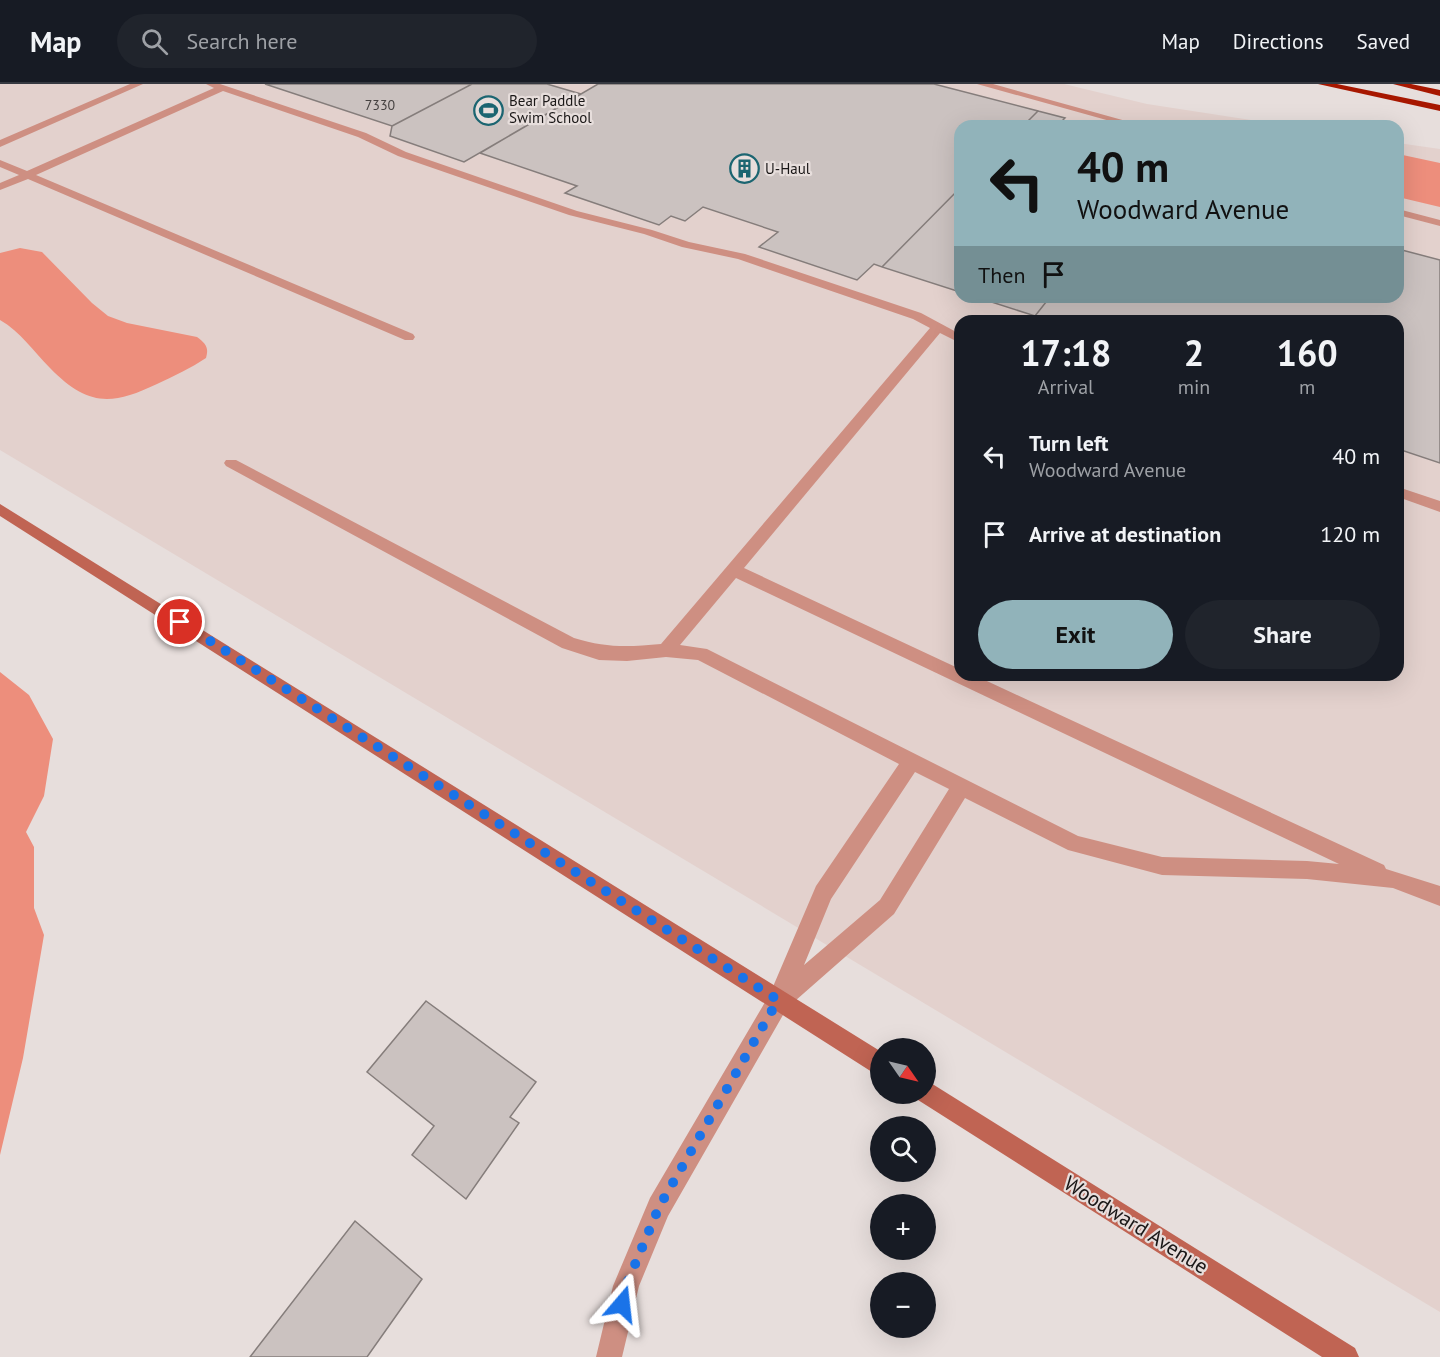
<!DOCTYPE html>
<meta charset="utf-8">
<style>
:root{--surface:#171b24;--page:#20242c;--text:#f1f3f6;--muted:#9ea1a6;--line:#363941;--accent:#91b3ba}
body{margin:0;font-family:"PT Sans",sans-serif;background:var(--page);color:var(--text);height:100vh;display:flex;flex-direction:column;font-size:22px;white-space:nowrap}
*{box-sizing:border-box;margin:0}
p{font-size:20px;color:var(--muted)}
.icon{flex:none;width:33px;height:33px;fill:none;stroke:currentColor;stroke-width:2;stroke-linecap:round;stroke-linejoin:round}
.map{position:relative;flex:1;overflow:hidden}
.panel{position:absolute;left:954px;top:231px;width:450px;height:366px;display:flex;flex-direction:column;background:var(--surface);border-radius:18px;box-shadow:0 6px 24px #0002}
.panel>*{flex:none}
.hud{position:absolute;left:954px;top:36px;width:450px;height:183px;border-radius:18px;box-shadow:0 6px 24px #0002;background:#91b3ba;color:#111;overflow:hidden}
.needle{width:39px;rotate:124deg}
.buttons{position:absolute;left:870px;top:954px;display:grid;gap:12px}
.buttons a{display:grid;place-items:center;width:66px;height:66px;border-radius:50%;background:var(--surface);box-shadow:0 6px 24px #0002;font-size:30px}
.pin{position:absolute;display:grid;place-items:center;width:51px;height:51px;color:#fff;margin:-26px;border:3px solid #fff;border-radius:50%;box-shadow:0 2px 6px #0007}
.me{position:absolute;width:66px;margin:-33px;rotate:17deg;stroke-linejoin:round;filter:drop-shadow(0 0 4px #0008)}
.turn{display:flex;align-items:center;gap:21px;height:126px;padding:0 24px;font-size:27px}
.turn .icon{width:78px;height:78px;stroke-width:2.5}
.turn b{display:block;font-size:42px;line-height:51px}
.then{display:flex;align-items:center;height:57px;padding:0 24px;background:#0003;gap:12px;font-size:22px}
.eta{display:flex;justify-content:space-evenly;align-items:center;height:102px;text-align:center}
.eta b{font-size:36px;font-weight:700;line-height:42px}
.primary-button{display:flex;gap:12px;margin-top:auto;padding:12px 24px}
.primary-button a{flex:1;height:69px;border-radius:36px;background:var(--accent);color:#111;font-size:24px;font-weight:700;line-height:69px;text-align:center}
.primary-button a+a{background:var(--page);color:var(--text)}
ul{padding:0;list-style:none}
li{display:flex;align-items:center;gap:18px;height:78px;padding:0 24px}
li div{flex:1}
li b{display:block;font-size:22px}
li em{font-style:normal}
header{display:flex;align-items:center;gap:36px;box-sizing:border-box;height:84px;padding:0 30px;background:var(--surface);border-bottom:2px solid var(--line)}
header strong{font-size:28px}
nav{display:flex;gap:33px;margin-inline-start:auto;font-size:21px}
.search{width:420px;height:54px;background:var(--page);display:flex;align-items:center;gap:15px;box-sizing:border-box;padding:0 21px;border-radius:33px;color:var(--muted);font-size:22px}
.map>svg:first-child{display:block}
</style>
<header>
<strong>Map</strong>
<div class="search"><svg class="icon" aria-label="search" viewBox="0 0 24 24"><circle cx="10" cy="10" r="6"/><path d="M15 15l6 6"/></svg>Search here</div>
<nav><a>Map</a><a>Directions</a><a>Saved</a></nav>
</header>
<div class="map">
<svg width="1440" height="1273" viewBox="0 0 1440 1273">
<rect width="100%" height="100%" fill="#e7dedc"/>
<path fill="#e3d1cd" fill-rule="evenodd" d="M0,0H1064L1147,20L1289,42H960V213H1398V59L1440,65V1228L0,366ZM960,237H1398V591H960Z"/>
<path fill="#ed8e7c" d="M1398,70L1440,79V123L1398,113Z
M20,164L42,168L92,219L108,232L127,239L197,253C206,260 209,263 206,274C191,284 174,292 157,300C111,322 87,322 50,284C33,267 21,248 0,236V169Z
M0,588L29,611L53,655L44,712L26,748L34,763V824L44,851L23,974L0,1071Z"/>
<path fill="#cbc2c0" stroke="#857d7b" stroke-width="1.5" d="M265,0H472L392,42Z
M472,0H547L581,10L464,78L390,52L392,42Z
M598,0H934L1038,27L1023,42H960V104L882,183L874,180L857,196L759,163L778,148L703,123L685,137L671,132L659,141L565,109L577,102L480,69Z
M1038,27L1065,34L1057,42H1023Z
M960,104V208L882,183Z
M1398,165L1440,176V379L1398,365V237H1031L1050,213H1398Z
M976,213H1050L1035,232Z
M426,917L536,998L510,1033L519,1039L466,1115L412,1071L434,1042L367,988Z
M355,1137L422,1195L367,1273H250Z"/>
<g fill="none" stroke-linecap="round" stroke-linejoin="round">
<path fill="#ce8f82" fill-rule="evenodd" d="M130,0H143L0,63V56Z
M206,0H220L366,49L406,68L577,127L652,146L689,158L745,170L921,229L960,250V259L940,249L744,484L960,585V591H974L1384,781L1386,785L1440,802V822L1393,804L1307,795L1162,791L1068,766L965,714L894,830L787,924L779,927L771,924L769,912L816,802L899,680L698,576L666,573L627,577L599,576L562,564L226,382L224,379L226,376H236L574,554C606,564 628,563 661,560L930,244L913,235L738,175L682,163L644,150L569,131L398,72L358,53L223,7L36,91L413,250L415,253L413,256H405L28,95L0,106V99L19,91L0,83V76L27,87L214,4ZM736,494L1339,780L1307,777L1162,773L1078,752L707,565L680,561ZM915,688L949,705L880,816L804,881L831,815Z
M977,0H993L1144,42H1128Z
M1398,125L1440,136V142L1398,131Z
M1398,403L1440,417V428L1398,413Z"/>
<path fill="#ce8f82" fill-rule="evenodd" d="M779,905L787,908L790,916L787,924L668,1132L639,1202L622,1273H596L613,1202L650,1114L771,908Z"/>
<path fill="#c06453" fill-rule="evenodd" d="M0,420L880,967V991L872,988L0,432Z
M926,996L1355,1264L1359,1273H1322L918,1016L915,1010H926Z"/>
<path fill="#a71700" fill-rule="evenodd" d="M1318,0H1337L1440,21V27Z
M1393,0H1411L1440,6V12Z"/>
</g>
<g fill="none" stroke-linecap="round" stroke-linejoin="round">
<path stroke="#1a73e8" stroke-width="10" stroke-dasharray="0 18" d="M180,538L778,916L659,1123L626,1202L622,1220"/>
</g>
<defs>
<symbol id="stadium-ring" viewBox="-11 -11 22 22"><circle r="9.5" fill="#e7dedc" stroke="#1b6571" stroke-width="1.5"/><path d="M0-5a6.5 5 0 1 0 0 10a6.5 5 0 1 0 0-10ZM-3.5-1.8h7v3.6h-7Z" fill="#1b6571"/></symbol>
<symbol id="building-ring" viewBox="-11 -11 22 22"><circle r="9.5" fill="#e7dedc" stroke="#1b6571" stroke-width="1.5"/><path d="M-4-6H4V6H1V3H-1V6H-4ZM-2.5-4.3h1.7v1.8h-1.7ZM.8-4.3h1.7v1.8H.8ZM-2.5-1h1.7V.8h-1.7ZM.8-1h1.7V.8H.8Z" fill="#1b6571"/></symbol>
</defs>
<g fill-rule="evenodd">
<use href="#stadium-ring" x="472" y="10" width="33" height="33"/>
<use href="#building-ring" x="728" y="68" width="33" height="33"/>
</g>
<g text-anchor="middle" stroke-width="4.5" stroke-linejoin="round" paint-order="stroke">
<g font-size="14" fill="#464241">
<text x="380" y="26">7330</text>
</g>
<g font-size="15" fill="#1a1717" stroke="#e7dedc" text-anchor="start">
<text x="509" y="22">Bear Paddle<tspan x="509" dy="17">Swim School</tspan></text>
<text x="765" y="90">U-Haul</text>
</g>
<g font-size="21" fill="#1a1717" stroke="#e7dedc">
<text transform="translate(1136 1141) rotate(32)" y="7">Woodward Avenue</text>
</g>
</g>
</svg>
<div class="buttons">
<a><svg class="needle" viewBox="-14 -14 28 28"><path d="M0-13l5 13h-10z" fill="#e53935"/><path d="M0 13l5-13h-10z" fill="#9ea1a6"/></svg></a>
<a><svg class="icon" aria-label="search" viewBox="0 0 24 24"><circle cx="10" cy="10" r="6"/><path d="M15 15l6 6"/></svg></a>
<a>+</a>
<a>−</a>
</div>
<div class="pin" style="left:180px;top:538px;background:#d93025"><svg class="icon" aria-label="arrive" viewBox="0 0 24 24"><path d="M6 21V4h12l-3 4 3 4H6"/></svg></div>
<svg class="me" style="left:622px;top:1220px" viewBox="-20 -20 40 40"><path d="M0-17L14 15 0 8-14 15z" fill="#1a73e8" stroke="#fff" stroke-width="4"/></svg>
<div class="hud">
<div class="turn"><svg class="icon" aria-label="left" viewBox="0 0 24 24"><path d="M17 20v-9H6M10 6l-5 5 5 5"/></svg><div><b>40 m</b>Woodward Avenue</div></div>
<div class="then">Then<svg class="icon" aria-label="arrive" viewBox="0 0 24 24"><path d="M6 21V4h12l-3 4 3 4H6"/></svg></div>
</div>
<section class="panel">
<div class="eta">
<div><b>17:18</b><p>Arrival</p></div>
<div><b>2</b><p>min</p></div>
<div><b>160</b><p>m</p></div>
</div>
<ul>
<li><svg class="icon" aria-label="left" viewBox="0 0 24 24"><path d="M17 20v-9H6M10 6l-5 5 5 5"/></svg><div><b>Turn left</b><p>Woodward Avenue</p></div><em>40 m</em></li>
<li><svg class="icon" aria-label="arrive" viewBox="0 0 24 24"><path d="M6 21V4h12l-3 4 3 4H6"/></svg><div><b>Arrive at destination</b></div><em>120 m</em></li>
</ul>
<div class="primary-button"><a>Exit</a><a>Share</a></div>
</section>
</div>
